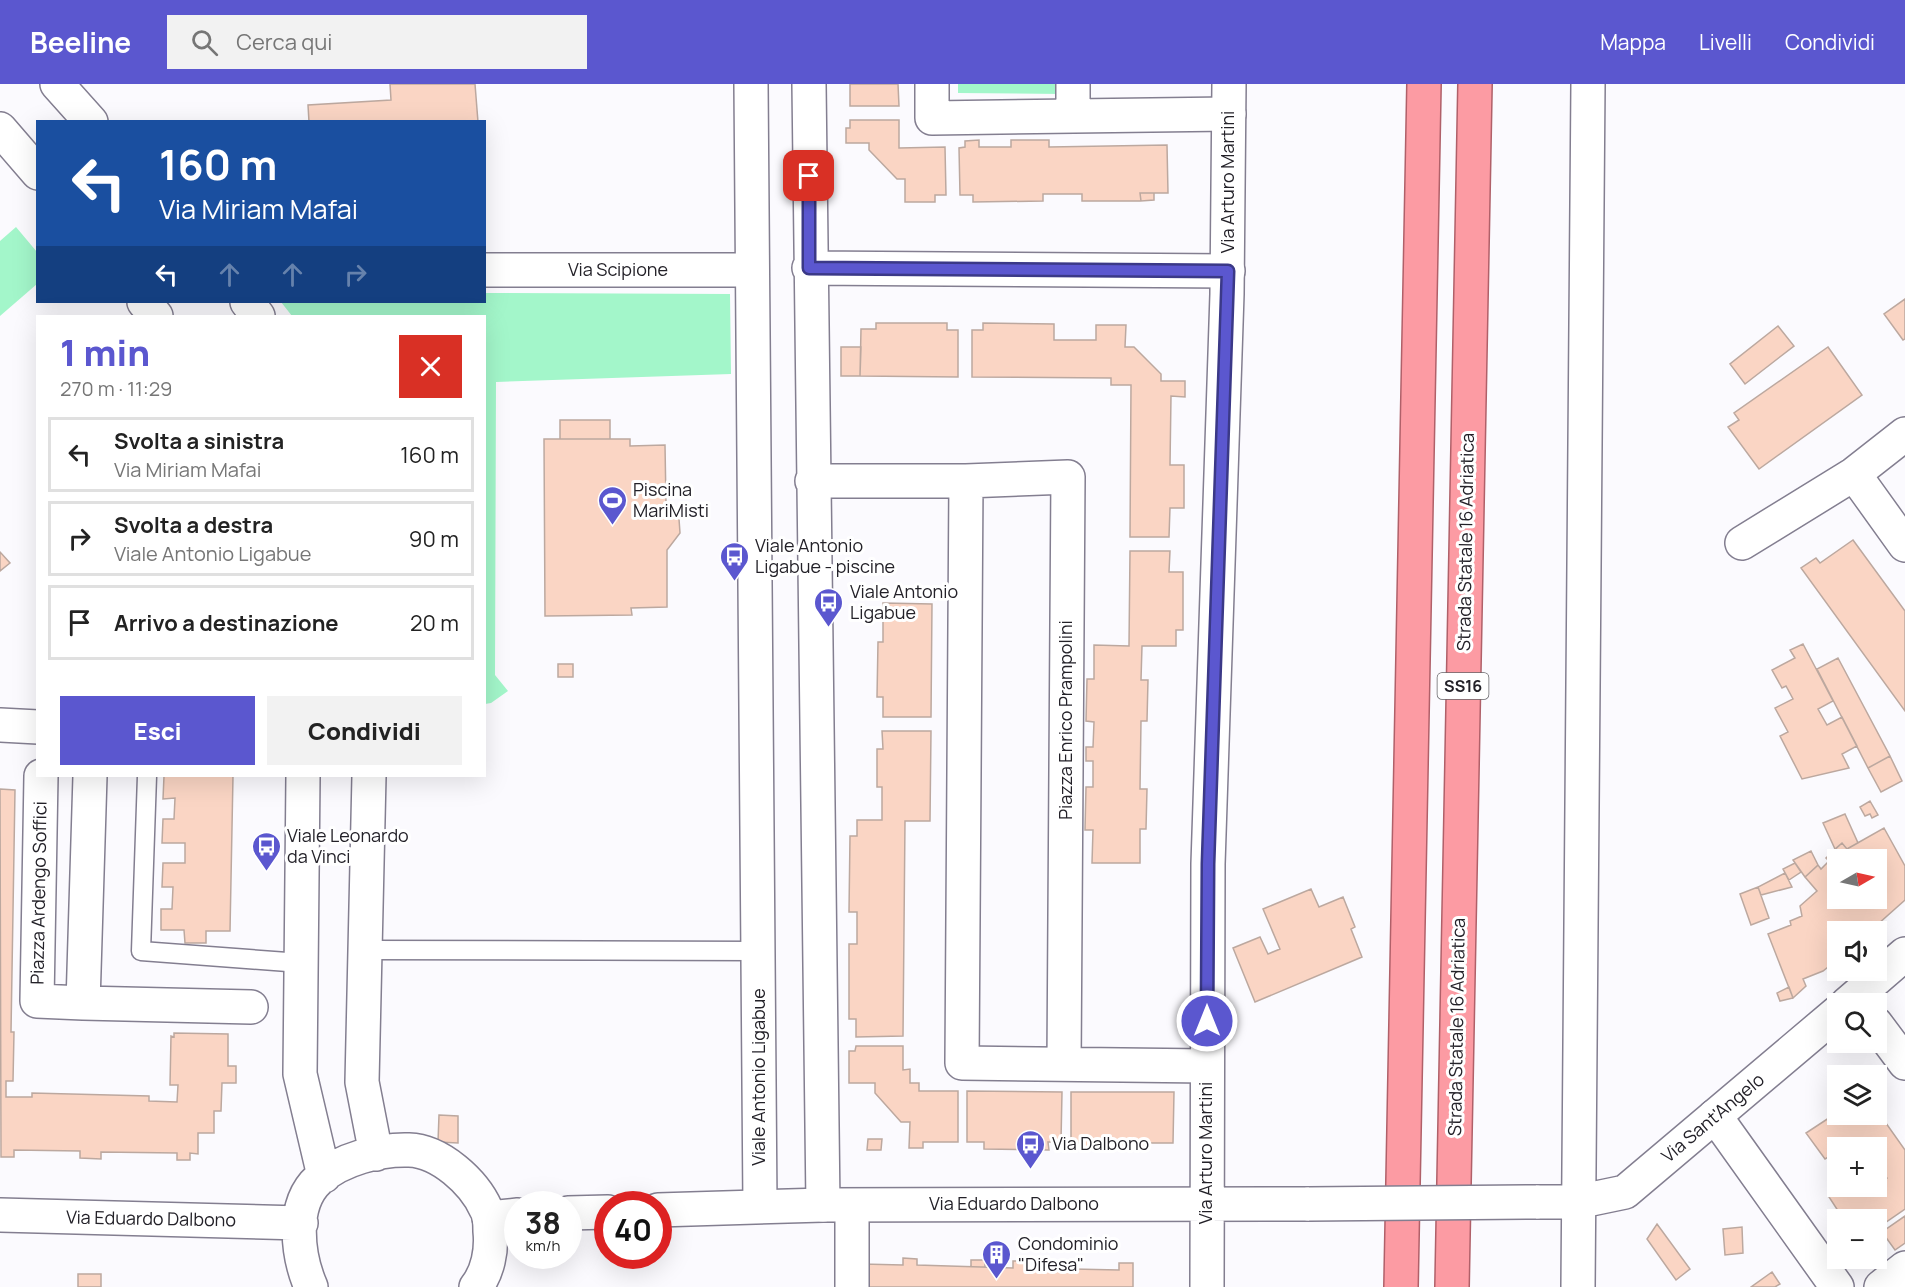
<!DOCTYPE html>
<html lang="it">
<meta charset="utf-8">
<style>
:root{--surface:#fff;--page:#f2f2f2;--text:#222;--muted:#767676;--line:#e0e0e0;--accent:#5b57cf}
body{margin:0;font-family:Manrope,sans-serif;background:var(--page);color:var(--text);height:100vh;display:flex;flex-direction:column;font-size:22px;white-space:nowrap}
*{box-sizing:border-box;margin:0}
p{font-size:20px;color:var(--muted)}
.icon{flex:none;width:33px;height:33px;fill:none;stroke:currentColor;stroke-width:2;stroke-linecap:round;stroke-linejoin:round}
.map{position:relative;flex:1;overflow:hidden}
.panel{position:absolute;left:36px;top:231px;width:450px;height:462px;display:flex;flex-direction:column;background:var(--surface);border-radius:0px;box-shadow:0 6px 24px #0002}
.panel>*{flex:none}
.top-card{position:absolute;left:36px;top:36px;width:450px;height:183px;border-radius:0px;box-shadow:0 6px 24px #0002;background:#1a4fa0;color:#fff;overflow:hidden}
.needle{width:39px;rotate:81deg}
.buttons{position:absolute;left:1827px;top:765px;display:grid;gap:12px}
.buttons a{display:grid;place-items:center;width:60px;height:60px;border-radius:0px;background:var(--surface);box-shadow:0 6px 24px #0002;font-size:30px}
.speed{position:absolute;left:504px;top:1107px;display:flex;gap:12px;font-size:30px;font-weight:700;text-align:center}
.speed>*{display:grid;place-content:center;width:78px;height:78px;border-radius:50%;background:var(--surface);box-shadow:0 6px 24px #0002;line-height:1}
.speed small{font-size:15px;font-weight:400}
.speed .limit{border:9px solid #d22;background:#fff;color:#111}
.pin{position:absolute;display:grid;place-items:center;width:51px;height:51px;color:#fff;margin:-26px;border-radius:12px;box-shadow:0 3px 9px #0006}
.me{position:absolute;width:66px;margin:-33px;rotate:0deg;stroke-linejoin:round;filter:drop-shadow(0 0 4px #0008)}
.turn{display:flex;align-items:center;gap:21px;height:126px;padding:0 24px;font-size:27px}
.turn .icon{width:78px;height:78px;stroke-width:2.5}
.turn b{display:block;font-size:42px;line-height:51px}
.lanes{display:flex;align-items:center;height:57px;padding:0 24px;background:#0003;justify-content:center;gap:30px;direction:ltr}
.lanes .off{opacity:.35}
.round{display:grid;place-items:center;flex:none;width:63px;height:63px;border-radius:0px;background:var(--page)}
.summary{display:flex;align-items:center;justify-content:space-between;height:102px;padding:0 24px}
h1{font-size:36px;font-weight:800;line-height:45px;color:var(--accent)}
.primary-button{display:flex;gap:12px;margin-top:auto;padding:12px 24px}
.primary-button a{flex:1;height:69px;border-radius:0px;background:var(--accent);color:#fff;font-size:24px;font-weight:800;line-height:69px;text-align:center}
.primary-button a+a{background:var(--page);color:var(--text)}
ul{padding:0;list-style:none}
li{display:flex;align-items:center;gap:18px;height:75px;margin:0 12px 9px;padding:0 12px;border:3px solid var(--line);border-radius:0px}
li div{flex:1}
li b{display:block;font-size:22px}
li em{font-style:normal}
header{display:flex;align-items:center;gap:36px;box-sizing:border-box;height:84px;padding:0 30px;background:var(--accent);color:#fff}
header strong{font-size:28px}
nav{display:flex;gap:33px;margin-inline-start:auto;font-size:21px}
.search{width:420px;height:54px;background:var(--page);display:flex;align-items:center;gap:15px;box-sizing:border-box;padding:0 21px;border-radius:0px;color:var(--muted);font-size:22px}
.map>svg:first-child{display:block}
</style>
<header>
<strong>Beeline</strong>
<div class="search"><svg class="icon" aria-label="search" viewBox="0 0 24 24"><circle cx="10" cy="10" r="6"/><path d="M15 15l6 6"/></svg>Cerca qui</div>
<nav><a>Mappa</a><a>Livelli</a><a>Condividi</a></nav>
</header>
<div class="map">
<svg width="1905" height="1203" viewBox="0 0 1905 1203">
<rect width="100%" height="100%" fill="#fbfafe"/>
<path fill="#a3f6ca" d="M958,0H1062V10L958,9Z
M16,143L37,168V200L0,232V157Z
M485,209L730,210L731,290L496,298L495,591L508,607L491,619L485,620L484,232H292L281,218H484Z"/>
<path fill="#fad5c4" stroke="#bca89f" stroke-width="1.5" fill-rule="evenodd" d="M390,0H475L478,38H309L308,21L391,16Z
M850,0H898L899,22H850Z
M850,36H899V64L945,63L946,111H935V118H905V95H897L869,66V59H846V44H850Z
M979,56V63H1011V56H1049V63L1167,61L1168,109H1140L1141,117H1082V110H1043V117L973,118V111H960L959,64L965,63V57Z
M1140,109H1154V116L1141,117Z
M1905,215V255L1903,256L1884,230Z
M876,239H947V246H958V293L860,292L861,245H876Z
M983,239L1054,240V256H1096V241H1126L1125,263H1134L1161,290V297H1185V313L1171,312L1170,381H1184V424H1170L1169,453H1130L1131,301H1111V294L972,293V246H983Z
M1778,242L1794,262L1745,300L1730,280Z
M841,263H861L860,292H841Z
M1828,263L1862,311L1759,385L1728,343L1739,336L1734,329Z
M560,336H610V355H560Z
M544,355H630V362L665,361L666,419L679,435L680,449L667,466V523L631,524L632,531L545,532Z
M1853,456L1905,527V627L1801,484L1816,474L1820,479Z
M1130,467H1170L1169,488H1183V546H1176V562H1142L1141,596H1148L1147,637H1141L1140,705H1147L1146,745H1140V779H1092L1093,746H1085L1086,703H1093V677H1086V663H1093L1094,638L1086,637L1087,595H1094V561L1129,562Z
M0,468L10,479L0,487Z
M883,519L932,520L931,633H883V613H877L878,558H883Z
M1803,560L1833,617L1818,625L1827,641L1842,633L1857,662L1842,670L1849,684L1802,695L1780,652L1788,648L1775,624L1793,615L1786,602L1782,604L1772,586L1795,574L1790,566Z
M1838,574L1890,672L1868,684L1817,585Z
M558,580H573V593H558Z
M882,647H931L930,737H905L903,952L856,953V935H849V860H857V828H849L850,752H857V736H882V703H877V665H883Z
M1890,672L1902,697L1881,708L1868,684Z
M164,692H233L230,847H206V859H185L184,846H161V825H172L173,803H162L163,779H185V759H162L163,735H174L175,714L163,715Z
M0,705L15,706L11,948H14L13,997H6V1013H32V1009L149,1012V1017L177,1018L178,1001H170L171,952L174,953V949L228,950V982H236V999H222L221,1027H214V1049H198V1070L190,1069V1076H177V1069L101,1068V1075L80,1074V1067L14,1066V1073H1Z
M1870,717L1878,731L1872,734L1870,730L1865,732L1860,723Z
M1845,730L1858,759L1847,765L1842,759L1835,765L1823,739Z
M1884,744L1905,782V816L1869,848H1838V875L1823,887L1803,895L1806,902L1793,914L1768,850L1791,841L1790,837L1802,832L1800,822L1817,807L1805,793L1818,781L1821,785L1829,777L1826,774L1842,759L1847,765ZM1838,776H1876V814H1838Z
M1811,767L1818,781L1805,793L1793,776Z
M1795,779L1801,788L1789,796L1783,785Z
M1785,789L1792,803L1761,811L1758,803Z
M1758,803L1769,834L1751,841L1740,810Z
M1311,805L1319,823L1343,813L1355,843L1351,845L1362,873L1255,918L1233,864L1260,853L1268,870L1280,865L1263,825Z
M1789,903L1793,914L1780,917L1777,909Z
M856,962H903V986L910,985V999H919V1007H958V1058H923V1064H909L910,1038H901L875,1009V999H849V967H855Z
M967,1007L1062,1008L1061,1058H1048L1049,1066L984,1065V1058H967Z
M1071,1008H1174L1173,1059H1148V1066H1082V1059L1071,1058Z
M1876,1025L1905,1066V1125L1876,1145V1136H1868L1862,1128L1851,1136H1844L1829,1113L1845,1102H1869L1871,1106L1887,1094L1876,1079V1064H1838V1083L1830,1072L1825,1075L1806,1049L1838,1028V1030H1876Z
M439,1031L458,1032V1059L438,1058Z
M868,1055H882L881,1066H867Z
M1905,1132V1159L1895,1166L1882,1148Z
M1657,1140L1690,1185L1676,1196L1647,1155Z
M1742,1143L1743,1169L1725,1171L1723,1145Z
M903,1174L917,1175V1181L1013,1184V1177H1027L1026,1184L1119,1186V1179H1133V1203H862V1180L903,1181Z
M971,1176H985V1183H971Z
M1772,1188L1780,1200L1775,1203H1751Z
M78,1190H101V1203H78Z"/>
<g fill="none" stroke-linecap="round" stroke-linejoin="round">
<defs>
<path id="service" d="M147,692L141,867L301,879
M365,866L758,867"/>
<path id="minor" d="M57,0L91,38
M751,0L760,1122
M809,0L823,1121
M932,0V34L1229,30
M1073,32V0
M0,45L38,89
M809,184L1228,187
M484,186H752
M144,218L156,232
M247,218L258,232
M1854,390L1905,461
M812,397H966L962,979L1207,982
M966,397L1068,393L1064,980
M1742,459L1854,390L1905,350
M0,641L38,643
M41,692L37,917L83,919
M90,692L83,919L251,923
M303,692L300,990L324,1092
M369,692L362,998L376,1070
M1876,940L1905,979
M1715,1032L1837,1203
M0,1131L301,1139
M311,1203C298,1173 290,1121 319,1095C341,1075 380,1065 409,1066C440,1067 474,1098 486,1125C490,1131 490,1140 490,1147C492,1166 488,1188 476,1203
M852,1203V1122
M1881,1203L1905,1184"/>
<path id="tertiary" d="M1847,920L1905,870
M1536,1118H1577L1625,1108L1838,928
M658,1126L823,1121L1309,1120
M568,1129L608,1128
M489,1134L518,1131
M1207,1203L1208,780L1227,210L1229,0
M1578,1203L1588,0"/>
<path id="trunk" d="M1401,1203L1424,0
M1452,1203L1475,0"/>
</defs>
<use href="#service" stroke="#837e90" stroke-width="21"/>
<use href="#minor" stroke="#837e90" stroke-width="36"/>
<use href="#tertiary" stroke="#837e90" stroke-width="36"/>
<use href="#trunk" stroke="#b06069" stroke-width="36"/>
<use href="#service" stroke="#fff" stroke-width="18"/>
<use href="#minor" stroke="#fff" stroke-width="33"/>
<use href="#tertiary" stroke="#fff" stroke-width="33"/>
<use href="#trunk" stroke="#fc9ba3" stroke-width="33"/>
<defs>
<path id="tertiary-bridge" d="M1309,1120L1536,1118"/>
</defs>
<use href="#tertiary-bridge" stroke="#837e90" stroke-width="36" stroke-linecap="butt"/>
<use href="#tertiary-bridge" stroke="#fff" stroke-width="33"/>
</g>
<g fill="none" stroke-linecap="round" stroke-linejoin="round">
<defs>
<path id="route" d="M809,92V184L1228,187L1208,780L1207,937"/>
</defs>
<use href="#route" stroke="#3b3987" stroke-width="15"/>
<use href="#route" stroke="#5b57cf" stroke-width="10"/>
</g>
<defs>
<symbol id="stadium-pin" viewBox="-11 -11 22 30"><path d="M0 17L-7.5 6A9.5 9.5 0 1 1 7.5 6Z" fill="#5b57cf" stroke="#fff"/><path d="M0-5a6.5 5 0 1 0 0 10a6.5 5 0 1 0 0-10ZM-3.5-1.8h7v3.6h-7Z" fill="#fff"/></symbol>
<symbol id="bus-pin" viewBox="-11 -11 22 30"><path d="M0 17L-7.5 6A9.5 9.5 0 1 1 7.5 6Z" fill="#5b57cf" stroke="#fff"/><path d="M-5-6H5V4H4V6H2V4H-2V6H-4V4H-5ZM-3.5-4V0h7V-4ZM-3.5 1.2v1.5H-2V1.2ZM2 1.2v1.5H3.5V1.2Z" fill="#fff"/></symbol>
<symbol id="building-pin" viewBox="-11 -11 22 30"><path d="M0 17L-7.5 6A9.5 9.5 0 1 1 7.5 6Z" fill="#5b57cf" stroke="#fff"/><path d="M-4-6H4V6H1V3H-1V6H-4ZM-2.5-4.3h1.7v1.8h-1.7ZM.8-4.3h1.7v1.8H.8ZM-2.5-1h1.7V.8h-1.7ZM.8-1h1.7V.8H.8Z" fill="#fff"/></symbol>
</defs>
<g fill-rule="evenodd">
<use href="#stadium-pin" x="596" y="400" width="33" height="45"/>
<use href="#bus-pin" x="718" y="456" width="33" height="45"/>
<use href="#bus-pin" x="812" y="502" width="33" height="45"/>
<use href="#bus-pin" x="250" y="746" width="33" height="45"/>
<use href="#bus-pin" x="1014" y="1044" width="33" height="45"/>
<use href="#building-pin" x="980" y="1154" width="33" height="45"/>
</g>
<g text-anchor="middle" stroke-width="6" stroke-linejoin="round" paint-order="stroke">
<rect fill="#fff" stroke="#656468" stroke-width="1.5" x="1437.5" y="589" width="51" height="26" rx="4.5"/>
<g font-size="16" font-weight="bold" fill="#232128">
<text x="1463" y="608">SS16</text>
</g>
<g font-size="18" fill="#232128" stroke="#fff">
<text transform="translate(1228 98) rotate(-90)" y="6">Via Arturo Martini</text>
<text x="618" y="192">Via Scipione</text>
<text transform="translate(1466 458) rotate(-89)" y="6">Strada Statale 16 Adriatica</text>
<text transform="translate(1066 636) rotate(-90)" y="6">Piazza Enrico Prampolini</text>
<text transform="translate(39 809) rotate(-89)" y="6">Piazza Ardengo Soffici</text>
<text transform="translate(1457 943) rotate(-89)" y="6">Strada Statale 16 Adriatica</text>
<text transform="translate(759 993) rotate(-90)" y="6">Viale Antonio Ligabue</text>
<text transform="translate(1713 1034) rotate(-40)" y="6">Via Sant'Angelo</text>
<text transform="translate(1206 1069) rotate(-90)" y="6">Via Arturo Martini</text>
<text x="1014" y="1126">Via Eduardo Dalbono</text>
<text transform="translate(151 1135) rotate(1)" y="6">Via Eduardo Dalbono</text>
</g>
<g font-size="18" fill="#232128" stroke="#fff" text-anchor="start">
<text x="633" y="412">Piscina<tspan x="633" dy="21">MariMisti</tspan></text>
<text x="755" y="468">Viale Antonio<tspan x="755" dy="21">Ligabue - piscine</tspan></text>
<text x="850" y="514">Viale Antonio<tspan x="850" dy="21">Ligabue</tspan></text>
<text x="287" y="758">Viale Leonardo<tspan x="287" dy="21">da Vinci</tspan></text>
<text x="1052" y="1066">Via Dalbono</text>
<text x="1018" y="1166">Condominio<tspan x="1018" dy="21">"Difesa"</tspan></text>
</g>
</g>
</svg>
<div class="buttons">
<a><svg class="needle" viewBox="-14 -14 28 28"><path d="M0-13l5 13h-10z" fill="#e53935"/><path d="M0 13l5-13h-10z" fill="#767676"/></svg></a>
<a><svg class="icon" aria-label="sound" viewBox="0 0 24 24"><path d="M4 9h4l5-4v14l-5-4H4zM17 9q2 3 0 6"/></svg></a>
<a><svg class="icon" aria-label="search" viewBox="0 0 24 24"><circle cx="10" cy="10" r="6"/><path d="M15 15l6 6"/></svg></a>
<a><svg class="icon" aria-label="layers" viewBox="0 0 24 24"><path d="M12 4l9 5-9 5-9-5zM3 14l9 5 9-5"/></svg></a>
<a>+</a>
<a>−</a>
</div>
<div class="speed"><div>38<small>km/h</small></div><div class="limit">40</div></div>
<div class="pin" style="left:809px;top:92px;background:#d93025"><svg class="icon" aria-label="arrive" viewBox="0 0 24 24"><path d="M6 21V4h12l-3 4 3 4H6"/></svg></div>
<svg class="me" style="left:1207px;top:937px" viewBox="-20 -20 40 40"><circle r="17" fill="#5b57cf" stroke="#fff" stroke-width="3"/><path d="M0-11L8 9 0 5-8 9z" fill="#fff"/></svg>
<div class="top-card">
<div class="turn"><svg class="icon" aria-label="left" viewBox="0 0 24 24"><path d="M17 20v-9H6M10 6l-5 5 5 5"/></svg><div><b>160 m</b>Via Miriam Mafai</div></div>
<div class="lanes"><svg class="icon" aria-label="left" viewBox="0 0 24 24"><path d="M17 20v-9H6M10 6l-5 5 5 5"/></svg><svg class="icon off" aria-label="ahead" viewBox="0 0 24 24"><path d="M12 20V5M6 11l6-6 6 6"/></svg><svg class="icon off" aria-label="ahead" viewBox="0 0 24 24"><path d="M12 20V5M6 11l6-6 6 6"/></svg><svg class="icon off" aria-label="right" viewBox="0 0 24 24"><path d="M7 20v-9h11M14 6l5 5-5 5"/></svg></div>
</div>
<section class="panel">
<div class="summary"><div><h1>1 min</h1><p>270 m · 11:29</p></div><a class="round" style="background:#d93025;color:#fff"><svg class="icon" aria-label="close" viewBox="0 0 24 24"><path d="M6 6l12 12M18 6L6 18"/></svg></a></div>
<ul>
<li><svg class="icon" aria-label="left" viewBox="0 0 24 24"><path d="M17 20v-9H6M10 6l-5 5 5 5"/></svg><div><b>Svolta a sinistra</b><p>Via Miriam Mafai</p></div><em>160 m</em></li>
<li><svg class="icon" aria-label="right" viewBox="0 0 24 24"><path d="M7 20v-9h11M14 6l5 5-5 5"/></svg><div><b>Svolta a destra</b><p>Viale Antonio Ligabue</p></div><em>90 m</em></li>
<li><svg class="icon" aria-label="arrive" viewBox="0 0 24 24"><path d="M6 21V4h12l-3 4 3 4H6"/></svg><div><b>Arrivo a destinazione</b></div><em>20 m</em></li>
</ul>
<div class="primary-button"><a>Esci</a><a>Condividi</a></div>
</section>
</div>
